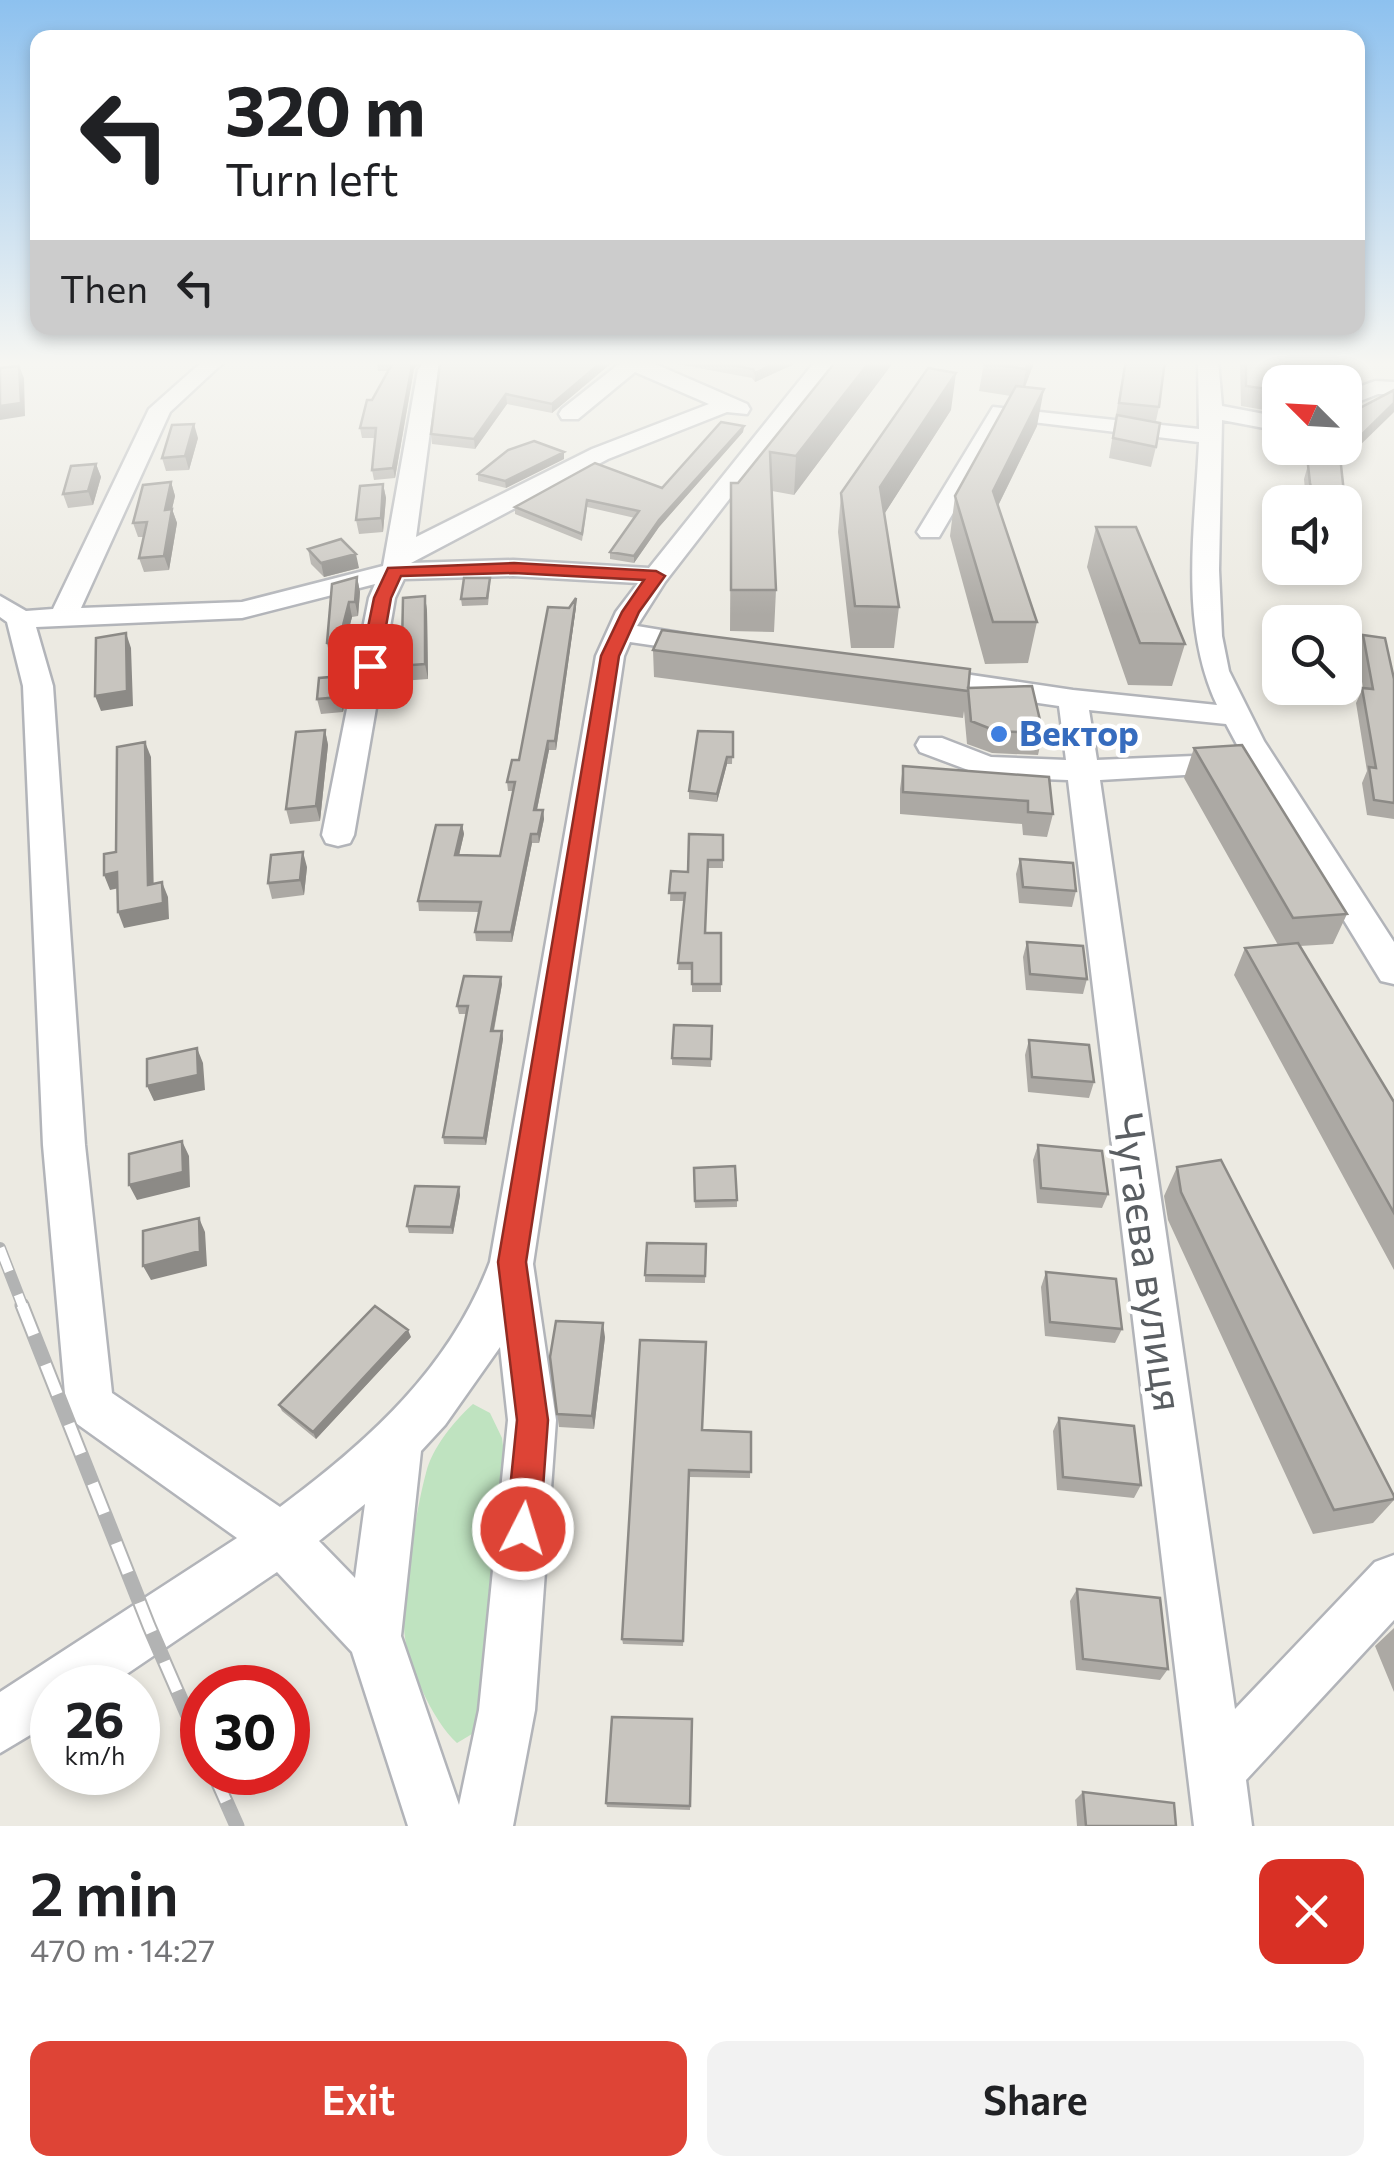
<!DOCTYPE html>
<meta charset="utf-8">
<style>
:root{--surface:#fff;--page:#f2f2f2;--text:#202124;--muted:#757577;--accent:#de4436}
body{margin:0;font-family:Commissioner,sans-serif;background:var(--page);color:var(--text);height:100vh;display:flex;flex-direction:column;font-size:38px;white-space:nowrap}
*{box-sizing:border-box;margin:0}
p{font-size:32px;color:var(--muted)}
.icon{flex:none;width:55px;height:55px;fill:none;stroke:currentColor;stroke-width:2;stroke-linecap:round;stroke-linejoin:round}
.map{position:relative;height:1826px;overflow:hidden}
.details{display:flex;flex-direction:column;background:var(--surface);flex:1}
.details>*{flex:none}
.top-card{position:absolute;left:30px;top:30px;width:1335px;height:305px;border-radius:20px;box-shadow:0 5px 15px #0003;background:#fff;color:var(--text);overflow:hidden}
.needle{width:65px;rotate:294deg}
.buttons{position:absolute;left:1262px;top:365px;display:grid;gap:20px}
.buttons a{display:grid;place-items:center;width:100px;height:100px;border-radius:20px;background:var(--surface);box-shadow:0 5px 15px #0003;font-size:50px}
.speed{position:absolute;left:30px;top:1665px;display:flex;gap:20px;font-size:50px;font-weight:700;text-align:center}
.speed>*{display:grid;place-content:center;width:130px;height:130px;border-radius:50%;background:var(--surface);box-shadow:0 5px 15px #0003;line-height:1}
.speed small{font-size:25px;font-weight:400}
.speed .limit{border:15px solid #d22;background:#fff;color:#111}
.pin{position:absolute;display:grid;place-items:center;width:85px;height:85px;color:#fff;margin:-42px;border-radius:20px;box-shadow:0 5px 15px #0006}
.me{position:absolute;width:110px;margin:-55px;rotate:5deg;stroke-linejoin:round;filter:drop-shadow(0 0 8px #0008)}
.turn{display:flex;align-items:center;gap:35px;height:210px;padding:0 30px;font-size:45px}
.turn .icon{width:130px;height:130px;stroke-width:2.5}
.turn b{display:block;font-size:70px;line-height:85px}
.then{display:flex;align-items:center;height:95px;padding:0 30px;background:#0003;gap:20px;font-size:38px}
.round{display:grid;place-items:center;flex:none;width:105px;height:105px;border-radius:20px;background:var(--page)}
.summary{display:flex;align-items:center;justify-content:space-between;height:170px;padding:0 30px}
h1{font-size:60px;font-weight:600;line-height:75px}
.button{display:flex;gap:20px;margin-top:auto;padding:20px 30px}
.button a{flex:1;height:115px;border-radius:20px;background:var(--accent);color:#fff;font-size:40px;font-weight:600;line-height:115px;text-align:center}
.button a+a{background:var(--page);color:var(--text)}
.map>svg:first-child{display:block}
</style>
<div class="map">
<svg width="1394" height="1826" viewBox="0 0 1394 1826">
<rect width="100%" height="100%" fill="#eceae2"/>
<path fill="#bfe3c0" d="M473,1404L490,1413L502,1438L508,1485L477,1731L457,1743C433,1722 404,1659 404,1626C404,1590 416,1509 426,1473C432,1448 454,1421 473,1404Z"/>
<g fill="none" stroke-linecap="round" stroke-linejoin="round">
<defs>
<path id="minor" d="M204,360H226L170,412L81,608L242,602L383,566L418,370L425,360H446L438,371L416,537L592,449L709,404L635,372L578,419H562L559,414L562,409L624,360H646L747,404L750,409L747,414L727,412L608,459L411,563L513,560L649,568L816,360H837L665,582L637,626L715,639L719,645L715,651L705,653L630,642L624,656L533,1264L556,1420L535,1710L513,1826H408L352,1652L277,1572L106,1688H52V1722L0,1753V1692L237,1538L73,1421L66,1405L43,1145L23,686L7,622L0,617V596L26,611L53,609L149,409ZM513,576L638,583L616,612L596,656L490,1262C450,1368 369,1441 280,1507L112,1393L85,1145L53,686L36,627L242,618L375,584L369,598L322,835L326,843L338,846L350,843L354,835L395,598L404,579ZM500,1347L508,1420L479,1710L459,1805L401,1636L421,1451L445,1425ZM365,1504L355,1578L319,1541Z
M1198,360H1218L1222,406L1280,417V431L1222,420L1219,570L1222,636L1229,671L1264,741L1394,942V984L1381,981L1249,765L1235,772L1100,780L1235,1709L1375,1562L1394,1555V1620L1246,1780L1252,1826H1194L1068,780L987,777L920,752L916,745L920,738H942L991,757L1066,760L1059,706L924,686L914,683L910,677L914,671L924,668L1073,690L1217,705C1179,624 1195,529 1199,442L1008,419L939,537H921L917,532L993,407L1199,429ZM1089,710L1226,724L1242,754L1097,760Z
M1243,360L1333,364L1336,368L1326,374L1253,366Z
M1375,381L1394,382V394H1378L1345,407V392Z"/>
</defs>
<use href="#minor" stroke="#b2b4b9" stroke-width="5"/>
<use href="#minor" fill="#fff" fill-rule="evenodd"/>
<defs>
<path id="rail-far1" d="M0,1248L23,1307"/>
<path id="rail" d="M22,1305L149,1626L202,1748
M213,1772L237,1826"/>
</defs>
<use href="#rail-far1" stroke="#b2b3b3" stroke-width="12"/>
<use href="#rail" stroke="#b2b3b3" stroke-width="15"/>
<use href="#rail-far1" stroke="#fff" stroke-width="9" stroke-dasharray="25" stroke-linecap="butt"/>
<use href="#rail" stroke="#fff" stroke-width="11" stroke-dasharray="32" stroke-linecap="butt"/>
</g>
<path fill="#aca9a4" d="M379,360H422L414,369L395,478L374,480L372,470L375,438H362L360,428L372,400L388,371H378L377,361Z
M615,360L552,413L507,404L475,449L432,444L431,434L440,363Z
M656,360H803L755,382L752,378Z
M837,360H895L794,495L772,491L776,590L774,632L730,631L731,483H738Z
M1035,360L1025,387L1037,426L998,506L1037,622L1028,663L985,664L950,536L955,496L1011,396L979,391L984,363Z
M1125,360H1167L1166,367L1164,366L1159,407L1156,421L1131,418L1156,447L1151,467L1109,458Z
M1240,360H1281L1280,403L1277,412L1241,406Z
M951,410L884,514L899,607L894,648H851L838,532L841,493Z
M1394,412L1341,464L1345,502H1306L1304,479L1308,465Z
M744,426L743,432L659,527L634,563L610,559V552L635,518L587,507L582,541L515,514V507L662,488Z
M198,438L189,470L166,471L162,458Z
M564,459L506,488L478,481V474Z
M96,464L101,477L93,505L68,508L63,494Z
M171,482L175,496L172,509L177,523L169,570L144,572L139,558L144,537H138L133,523Z
M383,484L386,498L383,532L359,534L356,520Z
M1096,527L1185,644L1172,686L1128,685L1087,567Z
M308,549L359,568L324,577L311,564Z
M357,577L360,592L358,616L352,617L341,659L330,658L327,643Z
M490,578V585L488,605L462,606L461,599Z
M425,596L427,611L428,679L401,681L398,666L402,646Z
M576,598V607L556,750H549L537,810H543L544,819L539,843H532L512,942L476,941L475,932L479,912L419,911L418,901L462,825L464,834L459,855L500,856L513,791H508L507,782L519,760L569,608Z
M1363,635L1394,679V819L1367,815L1362,783L1367,771L1356,703L1363,688L1357,650Z
M653,650L968,688L1043,733L1038,755L992,753L967,744L964,711L963,718L654,677Z
M343,676L347,691L343,712L321,714L317,699Z
M325,730L328,745L320,821L290,824L286,809Z
M733,732L732,764H727L717,802L689,799V791Z
M1194,748L1347,914L1333,944L1300,946L1394,1102V1270L1234,975L1245,948L1278,945L1184,778Z
M903,766L1049,777L1053,814L1047,837L1023,835L1022,824L900,814V789Z
M723,835V868H708L705,933H721V992H692V970H678L684,901H670L671,871L688,872Z
M1020,859L1076,891L1072,907L1019,903L1016,874Z
M307,867L304,895L272,899L268,883Z
M1027,942L1087,979L1083,994L1026,990L1023,957Z
M502,984L494,1031H502L503,1039L486,1145L444,1144L443,1137L467,1014H459L457,1006Z
M712,1026L711,1067L672,1065V1058Z
M1029,1040L1094,1082L1089,1098L1028,1092L1025,1055Z
M1038,1145L1108,1194L1102,1208L1037,1203L1033,1160Z
M1177,1167L1394,1496V1500L1373,1523L1313,1534L1168,1220L1164,1196Z
M694,1168L737,1200V1207L695,1208Z
M459,1187L460,1195L453,1234L409,1233L407,1226Z
M706,1244L705,1283L645,1282V1275Z
M1046,1272L1122,1329L1115,1343L1045,1336L1041,1287Z
M411,1337L316,1439L282,1411L279,1405Z
M605,1337L594,1429L559,1427L550,1357Z
M1059,1418L1141,1485L1134,1498L1057,1490L1053,1431Z
M702,1430L751,1432L750,1478L689,1477L683,1646L623,1644L622,1639Z
M1077,1589L1168,1669L1160,1680L1076,1670L1070,1601Z
M1394,1628V1692L1375,1646Z
M692,1719L690,1810L607,1807L606,1803Z
M1083,1792L1176,1826H1077L1075,1800Z"/>
<path fill="#8c8a86" d="M413,360H422L414,369L395,478L393,468Z
M604,360H615L552,413V404Z
M783,360H803L755,382V373Z
M871,360H895L794,495L796,456Z
M1029,360H1035L1021,397L1026,369Z
M19,366L24,378L25,416L0,420V406Z
M956,373L951,410L876,527L880,487Z
M1044,389L1037,426L986,530L993,491Z
M506,394L507,404L475,449L474,439Z
M1394,403V412L1335,469L1340,456Z
M194,424L198,438L189,470L185,456Z
M744,426L743,432L659,527L634,563V556L659,520Z
M564,452V459L506,488L505,481Z
M96,464L101,477L93,505L88,491Z
M171,482L175,496L172,509L177,523L169,570L164,556L165,510Z
M383,484L386,498L383,532L381,518Z
M356,554L359,568L324,577L321,563Z
M357,577L360,592L358,616L355,602Z
M425,596L427,611L428,679L425,664Z
M576,598V607L556,750L555,741Z
M349,602L352,617L341,659L338,645Z
M126,633L131,648L133,706L101,711L95,696Z
M343,676L347,691L343,712L339,697Z
M325,730L328,745L320,821L316,806Z
M548,741L549,750L535,819L534,810Z
M145,742L151,757L154,900L148,885Z
M727,757V764L717,802V794Z
M543,810L544,819L539,843L538,834Z
M462,825L464,834L457,864L455,855Z
M531,834L532,843L512,942L511,932Z
M303,852L307,867L304,895L300,880Z
M117,872L124,887L110,890L104,875Z
M162,882L168,897L169,919L124,928L118,912Z
M501,977L502,984L492,1039L491,1031Z
M502,1031L503,1039L486,1145L484,1138Z
M197,1048L203,1063L205,1090L154,1101L147,1086Z
M182,1141L189,1156L190,1187L137,1200L129,1185Z
M459,1187L460,1195L453,1234L451,1227Z
M199,1218L205,1232L207,1266L151,1280L143,1266Z
M603,1323L605,1337L594,1429L592,1416Z
M408,1330L411,1337L316,1439L313,1432Z"/>
<path fill="#c8c5bf" stroke="#8c8a86" stroke-width="2.5" d="M379,360H413L393,468L372,470L376,428H360L367,400H372L393,362L377,361Z
M443,360H604L552,404L506,394L474,439L431,434L440,363Z
M705,360H783L755,373L753,369Z
M837,360H871L796,456L770,452L776,590H731V483H738Z
M985,360H1029L1026,369L984,363Z
M1126,360H1165L1159,407L1119,403Z
M1246,360H1281L1283,382H1280V391L1246,386Z
M19,366L21,403L0,406V368Z
M928,368L956,373L880,487L899,607L855,606L841,493Z
M1016,386L1044,389L993,491L1037,622H993L955,496Z
M1394,390V403L1340,456L1345,502H1315L1310,483L1308,465L1315,451L1319,448H1345V423L1360,408Z
M1117,415L1160,423L1156,447L1113,438Z
M721,422L744,426L659,520L634,556L610,552L639,511L587,500L582,534L515,507L595,463L662,488Z
M194,424L185,456L162,458L172,425Z
M534,441L564,452L505,481L478,474L508,450Z
M96,464L88,491L63,494L71,466Z
M171,482L165,510L172,509L164,556L139,558L147,522L133,523L143,485Z
M383,484L381,518L356,520L360,486Z
M1096,527H1136L1185,644L1140,643Z
M341,539L356,554L321,563L308,549Z
M357,577L355,602H349L338,645L327,643L332,584Z
M464,578H490L487,598L461,599Z
M425,596V664L398,666L399,646H402L403,598Z
M576,598L555,741H548L534,810H543L538,834H531L511,932H475L481,902L418,901L436,825H462L455,855L500,856L515,782H507L512,760H519L548,607L569,608Z
M662,630L970,669L968,691L653,650Z
M126,633L127,691L95,696L96,638Z
M1363,635L1385,638L1394,679V803L1374,800L1369,767L1376,768L1362,688L1373,689Z
M343,676L339,697L317,699L319,678Z
M1032,686L1043,733L996,731L971,721L968,688Z
M325,730L316,806L286,809L296,732Z
M698,731L733,732V757H727L717,794L689,791Z
M145,742L148,885L162,882L163,903L118,912L117,872L104,875V854L116,852L117,747Z
M1242,745L1347,914L1293,918L1194,748Z
M903,766L1049,777L1053,814L1028,812V801L903,792Z
M689,834L723,835V860H708L705,933H721V984H692V963H678L685,893H669L671,871L688,872Z
M303,852L300,880L268,883L271,855Z
M1020,859L1073,863L1076,891L1023,887Z
M1027,942L1083,946L1087,979L1030,974Z
M1298,943L1394,1102V1213L1245,948Z
M464,976L501,977L491,1031H502L484,1138L443,1137L468,1006H457Z
M674,1025L712,1026L711,1059L672,1058Z
M1029,1040L1089,1045L1094,1082L1032,1077Z
M197,1048L198,1075L147,1086V1059Z
M182,1141L183,1172L129,1185V1154Z
M1038,1145L1102,1151L1108,1194L1041,1188Z
M1221,1160L1394,1496V1499L1334,1510L1181,1192L1177,1167Z
M735,1166L737,1200L695,1201L694,1168Z
M415,1186L459,1187L451,1227L407,1226Z
M199,1218L200,1251L143,1266V1231Z
M647,1243L706,1244L705,1276L645,1275Z
M1046,1272L1116,1279L1122,1329L1050,1322Z
M375,1306L408,1330L313,1432L279,1405Z
M556,1321L603,1323L592,1416L557,1414L550,1357Z
M640,1340L706,1342L702,1430L751,1432V1472L689,1470L683,1641L622,1639Z
M1059,1418L1134,1426L1141,1485L1063,1477Z
M1077,1589L1160,1598L1168,1669L1083,1659Z
M612,1717L692,1719L690,1806L606,1803Z
M1083,1792L1174,1803L1176,1826H1086Z"/>
<linearGradient id="sky" x2="0" y2="1"><stop stop-color="#8dc1ef"/><stop offset="0.59" stop-color="#f6f6f2"/><stop offset="1" stop-color="#f6f6f2" stop-opacity="0"/></linearGradient>
<rect width="1394" height="615" fill="url(#sky)"/>
<path fill="#de4436" stroke="#902c23" stroke-width="2.5" d="M514,563L656,571L665,576L639,612L619,656L526,1262L548,1420L540,1529L535,1541L523,1546L511,1541L506,1529L517,1420L498,1262L601,656L622,612L644,580L514,573L401,576L391,598L379,666L370,671L360,666L374,598L388,568Z"/>
<circle fill="#3f7fe0" stroke="#fff" stroke-width="4" cx="999" cy="734" r="10"/>
<g text-anchor="middle" stroke-width="9" stroke-linejoin="round" paint-order="stroke">
<g font-size="35" font-weight="bold" fill="#366cbe" stroke="#fff" text-anchor="start">
<text x="1019" y="746">Вектор</text>
</g>
<g font-size="42" fill="#5a5e62" stroke="#fff">
<text transform="translate(1148 1262) rotate(82)" y="15">Чугаєва вулиця</text>
</g>
</g>
</svg>
<div class="buttons">
<a><svg class="needle" viewBox="-14 -14 28 28"><path d="M0-13l5 13h-10z" fill="#e53935"/><path d="M0 13l5-13h-10z" fill="#757577"/></svg></a>
<a><svg class="icon" aria-label="sound" viewBox="0 0 24 24"><path d="M4 9h4l5-4v14l-5-4H4zM17 9q2 3 0 6"/></svg></a>
<a><svg class="icon" aria-label="search" viewBox="0 0 24 24"><circle cx="10" cy="10" r="6"/><path d="M15 15l6 6"/></svg></a>
</div>
<div class="speed"><div>26<small>km/h</small></div><div class="limit">30</div></div>
<div class="pin" style="left:370px;top:666px;background:#d93025"><svg class="icon" aria-label="arrive" viewBox="0 0 24 24"><path d="M6 21V4h12l-3 4 3 4H6"/></svg></div>
<svg class="me" style="left:523px;top:1529px" viewBox="-20 -20 40 40"><circle r="17" fill="#de4436" stroke="#fff" stroke-width="3"/><path d="M0-11L8 9 0 5-8 9z" fill="#fff"/></svg>
<div class="top-card">
<div class="turn"><svg class="icon" aria-label="left" viewBox="0 0 24 24"><path d="M17 20v-9H6M10 6l-5 5 5 5"/></svg><div><b>320 m</b>Turn left</div></div>
<div class="then">Then<svg class="icon" aria-label="left" viewBox="0 0 24 24"><path d="M17 20v-9H6M10 6l-5 5 5 5"/></svg></div>
</div>
</div>
<section class="details">
<div class="summary"><div><h1>2 min</h1><p>470 m · 14:27</p></div><a class="round" style="background:#d93025;color:#fff"><svg class="icon" aria-label="close" viewBox="0 0 24 24"><path d="M6 6l12 12M18 6L6 18"/></svg></a></div>
<div class="button"><a>Exit</a><a>Share</a></div>
</section>
